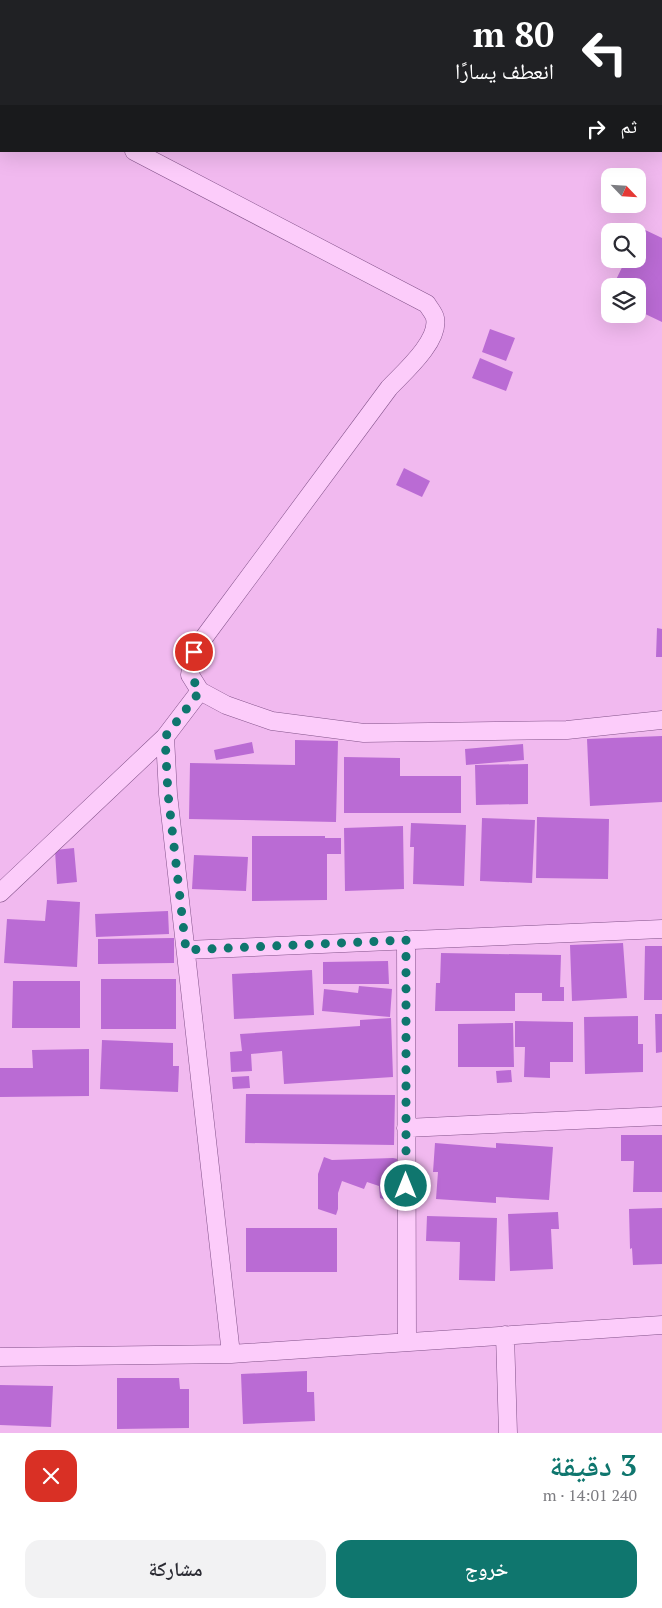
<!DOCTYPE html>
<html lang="ar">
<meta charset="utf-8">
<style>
:root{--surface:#fff;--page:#f2f2f3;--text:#2b2b33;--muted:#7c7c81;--accent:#0f766e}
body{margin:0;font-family:"PT Serif","Noto Naskh Arabic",serif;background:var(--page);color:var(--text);direction:rtl;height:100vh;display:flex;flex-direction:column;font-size:19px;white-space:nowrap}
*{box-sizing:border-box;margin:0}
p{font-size:16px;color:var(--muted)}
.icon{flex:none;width:28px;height:28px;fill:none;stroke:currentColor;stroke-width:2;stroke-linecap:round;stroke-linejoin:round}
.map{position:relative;height:1433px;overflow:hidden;direction:ltr}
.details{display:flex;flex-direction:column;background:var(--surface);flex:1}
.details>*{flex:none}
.guide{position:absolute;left:0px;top:0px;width:662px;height:152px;box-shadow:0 5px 20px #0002;direction:rtl;background:#202124;color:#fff;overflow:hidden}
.needle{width:32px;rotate:115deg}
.buttons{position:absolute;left:601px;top:168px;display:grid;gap:10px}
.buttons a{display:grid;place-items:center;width:45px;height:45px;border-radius:10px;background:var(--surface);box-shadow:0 5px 20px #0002;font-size:25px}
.pin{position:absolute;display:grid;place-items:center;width:42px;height:42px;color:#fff;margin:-21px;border:2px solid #fff;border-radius:50%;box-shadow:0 1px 5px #0007}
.me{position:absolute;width:55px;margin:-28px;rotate:0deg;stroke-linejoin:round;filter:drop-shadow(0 0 4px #0008)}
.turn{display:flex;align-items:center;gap:18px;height:105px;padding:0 25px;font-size:22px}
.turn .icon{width:65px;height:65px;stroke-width:2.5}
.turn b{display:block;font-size:35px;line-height:42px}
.then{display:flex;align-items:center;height:48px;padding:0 25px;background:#0003;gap:10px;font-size:19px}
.round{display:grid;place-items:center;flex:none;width:52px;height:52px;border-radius:15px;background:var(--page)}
.summary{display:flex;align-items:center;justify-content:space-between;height:85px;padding:0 25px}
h1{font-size:30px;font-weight:600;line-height:38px;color:var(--accent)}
.cta{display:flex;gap:10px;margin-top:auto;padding:10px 25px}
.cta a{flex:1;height:58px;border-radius:15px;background:var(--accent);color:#fff;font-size:20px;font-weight:600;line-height:58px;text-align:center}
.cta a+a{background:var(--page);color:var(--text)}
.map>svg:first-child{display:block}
</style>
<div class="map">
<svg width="662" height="1433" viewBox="0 0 662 1433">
<rect width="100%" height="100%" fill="#f1b9ef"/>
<path fill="#ba6bd4" d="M641,228L662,238V322L641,312L645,304L638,300V286H613L626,259H638V236Z
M490,329L515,338L506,361L482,352Z
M480,358L513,372L506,391L472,378Z
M404,468L430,481L422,497L396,485Z
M657,628L662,629V657H656Z
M662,736V802L590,806L587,739Z
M295,740L338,741L336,822L189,819L190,763L295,765Z
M252,742L254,753L216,760L214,750Z
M523,744L524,760L466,765L465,749Z
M344,757L400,758V776H461V813H344Z
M528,764V804L476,805L475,765Z
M537,817L609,819L608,879L536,878Z
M482,818L535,820L532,883L480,881Z
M411,823L466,825L464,886L413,884L414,847H410Z
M403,826L404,889L345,891L344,828Z
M252,836H325V838H341V854H327V900L252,901Z
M74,848L77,882L57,884L55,850Z
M194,855L248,857L246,891L192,889Z
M47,900L80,902L77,967L4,963L7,919L45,921Z
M168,911L169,934L96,937L95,914Z
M174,938V963L98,964V939Z
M623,943L627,998L572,1001L570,945Z
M645,946H662V1000H644Z
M441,953L561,955L560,987H564V1001H542V993H515V1011H435L436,983H440Z
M388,961L389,984H323V962Z
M312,970L314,1015L234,1019L232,974Z
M101,979H176V1029H101Z
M13,981H80V1028H12Z
M359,986L392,989L390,1017L322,1011L324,989L358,993Z
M655,1014H662V1052L656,1053Z
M638,1016V1044H643V1072L585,1074L584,1017Z
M391,1018L393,1077L284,1084L282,1051L251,1054L252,1071L231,1072L230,1052L242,1051L240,1034L360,1026V1020Z
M515,1021L573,1022V1062H550V1078L524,1077L525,1047H515Z
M513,1023L514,1067H458V1024Z
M102,1040L173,1043V1066H179L178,1092L100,1089Z
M89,1049V1096L0,1097V1068H33L32,1050Z
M511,1070L512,1082L497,1083L496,1071Z
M249,1076L250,1088L233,1089L232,1077Z
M246,1094L395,1095L394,1145L245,1143Z
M621,1135H662V1192H633L634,1161H621Z
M435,1143L496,1148V1143L553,1147L549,1200L496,1197V1203L436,1199L438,1172H433Z
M324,1157L332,1160L393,1158L398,1159L399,1194L395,1204L380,1198L379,1186L367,1182L364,1189L342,1181L338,1193V1209L336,1215L318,1209V1174Z
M662,1208V1264L633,1265L632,1248L630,1249L629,1209Z
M558,1212L559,1229H551L553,1269L510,1271L508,1214Z
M427,1216L497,1218L495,1281L459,1280L460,1242L426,1241Z
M246,1228H337V1272H246Z
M307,1371V1392H314L315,1421L243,1424L241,1374Z
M117,1378H179L180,1389H189V1428L117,1429Z
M0,1385L53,1386L51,1427L0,1425Z"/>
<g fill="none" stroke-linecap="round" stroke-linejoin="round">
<defs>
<path id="street" d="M0,81H1
M134,151L427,304C429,308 434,313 435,318C440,341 403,373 389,388L194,651L190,675L200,691L226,705L272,721L364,733L567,730L662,720
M200,691L165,737L168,794L231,1354
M0,893L165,737
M406,940L407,1342
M186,950L662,929
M406,1128L662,1116
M505,1335L508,1433
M0,1357L231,1354L662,1325"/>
</defs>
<use href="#street" stroke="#825289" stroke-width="19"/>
<use href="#street" stroke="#fcccfa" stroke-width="18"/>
</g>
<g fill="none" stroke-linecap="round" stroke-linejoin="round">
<path stroke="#0f766e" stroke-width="9" stroke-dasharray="0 16.2" d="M194,652L190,675L200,691L165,737L168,794L186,950L406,940V1186"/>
</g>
</svg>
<div class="buttons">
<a><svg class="needle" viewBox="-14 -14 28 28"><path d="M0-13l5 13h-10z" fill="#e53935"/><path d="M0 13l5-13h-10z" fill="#7c7c81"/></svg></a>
<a><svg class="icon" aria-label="search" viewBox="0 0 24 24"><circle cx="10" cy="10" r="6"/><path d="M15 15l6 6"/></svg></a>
<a><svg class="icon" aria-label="layers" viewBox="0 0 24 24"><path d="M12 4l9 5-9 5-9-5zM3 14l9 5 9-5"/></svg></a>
</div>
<div class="pin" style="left:194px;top:652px;background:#d93025"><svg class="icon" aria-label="arrive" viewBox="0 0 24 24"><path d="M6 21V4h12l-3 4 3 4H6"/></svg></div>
<svg class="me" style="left:406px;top:1186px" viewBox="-20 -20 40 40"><circle r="17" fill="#0f766e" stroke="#fff" stroke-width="3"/><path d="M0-11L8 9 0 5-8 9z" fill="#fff"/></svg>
<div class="guide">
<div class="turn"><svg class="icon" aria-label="left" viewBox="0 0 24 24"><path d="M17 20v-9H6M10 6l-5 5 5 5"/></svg><div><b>80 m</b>انعطف يسارًا</div></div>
<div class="then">ثم<svg class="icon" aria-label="right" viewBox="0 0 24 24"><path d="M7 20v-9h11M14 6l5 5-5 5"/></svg></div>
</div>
</div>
<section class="details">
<div class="summary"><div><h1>3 دقيقة</h1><p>240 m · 14:01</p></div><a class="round" style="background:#d93025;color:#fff"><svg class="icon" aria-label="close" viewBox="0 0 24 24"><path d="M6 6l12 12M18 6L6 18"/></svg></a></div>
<div class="cta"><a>خروج</a><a>مشاركة</a></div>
</section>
